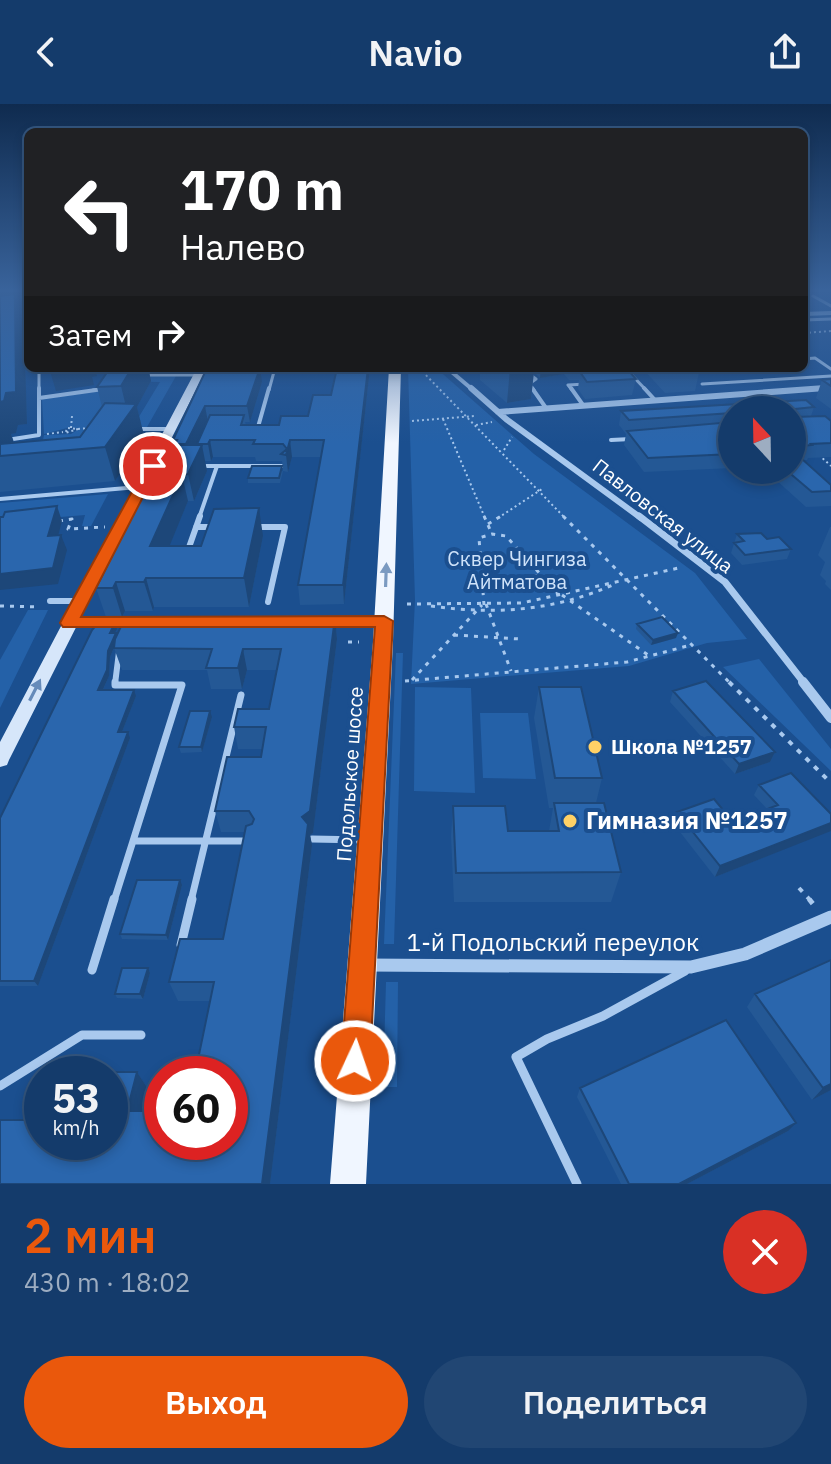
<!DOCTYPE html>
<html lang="ru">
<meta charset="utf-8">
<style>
:root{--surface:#143b6b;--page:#214673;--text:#f1f3f6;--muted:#9dadc1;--line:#33557e;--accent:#ea580c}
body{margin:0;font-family:"IBM Plex Sans",sans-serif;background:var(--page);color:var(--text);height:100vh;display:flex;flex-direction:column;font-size:30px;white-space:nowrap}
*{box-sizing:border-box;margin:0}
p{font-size:26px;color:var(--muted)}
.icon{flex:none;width:44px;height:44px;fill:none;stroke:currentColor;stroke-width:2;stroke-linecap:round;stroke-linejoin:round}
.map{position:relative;height:1080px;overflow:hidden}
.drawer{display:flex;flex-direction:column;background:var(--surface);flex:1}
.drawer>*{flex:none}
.top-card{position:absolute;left:24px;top:24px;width:784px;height:244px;border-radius:12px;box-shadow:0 4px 12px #0003,0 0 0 2px var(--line);background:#202124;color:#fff;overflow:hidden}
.needle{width:52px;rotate:338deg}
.fabs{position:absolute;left:718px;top:292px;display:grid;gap:16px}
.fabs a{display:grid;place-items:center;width:88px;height:88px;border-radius:50%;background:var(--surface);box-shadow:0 4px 12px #0003,0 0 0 2px var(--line);font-size:40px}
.speed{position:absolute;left:24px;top:952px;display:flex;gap:16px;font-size:40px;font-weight:700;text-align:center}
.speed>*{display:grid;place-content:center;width:104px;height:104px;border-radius:50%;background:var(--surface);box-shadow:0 4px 12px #0003,0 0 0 2px var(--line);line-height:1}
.speed small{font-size:20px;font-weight:400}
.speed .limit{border:12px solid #d22;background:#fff;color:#111}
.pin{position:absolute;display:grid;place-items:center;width:68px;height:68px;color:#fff;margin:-34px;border:4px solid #fff;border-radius:50%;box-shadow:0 2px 8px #0007}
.me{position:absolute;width:88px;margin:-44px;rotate:3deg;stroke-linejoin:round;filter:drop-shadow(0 0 6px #0008)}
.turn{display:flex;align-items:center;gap:28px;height:168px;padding:0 24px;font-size:36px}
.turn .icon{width:104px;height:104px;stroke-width:2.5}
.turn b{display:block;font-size:56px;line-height:68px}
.then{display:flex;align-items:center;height:76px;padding:0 24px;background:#0003;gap:16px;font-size:30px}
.round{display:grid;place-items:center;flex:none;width:84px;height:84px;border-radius:42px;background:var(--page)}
.overview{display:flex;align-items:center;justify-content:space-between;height:136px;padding:0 24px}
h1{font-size:48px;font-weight:600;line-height:60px;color:var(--accent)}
.button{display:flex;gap:16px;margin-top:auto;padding:16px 24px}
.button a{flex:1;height:92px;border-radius:48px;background:var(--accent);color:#fff;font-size:32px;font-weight:600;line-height:92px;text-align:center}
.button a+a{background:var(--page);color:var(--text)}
header{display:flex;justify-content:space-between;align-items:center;height:104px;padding:0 24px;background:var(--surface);font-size:36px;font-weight:600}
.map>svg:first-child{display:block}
</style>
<header><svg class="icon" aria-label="back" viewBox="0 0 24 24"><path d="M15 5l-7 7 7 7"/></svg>Navio<svg class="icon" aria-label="share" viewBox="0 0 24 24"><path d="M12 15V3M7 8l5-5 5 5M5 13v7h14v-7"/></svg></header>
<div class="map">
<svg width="831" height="1080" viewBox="0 0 831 1080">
<rect width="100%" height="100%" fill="#1b4f8f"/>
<path fill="#2461a8" d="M408,264H436L534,350L695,469L747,535L707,539L629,562L411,580L415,496Z
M133,272H176L147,323L101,324L137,316L160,278L129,277Z
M116,285L89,326L38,361L44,331L71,330L79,325L71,323L44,330L42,295Z
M108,390L91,422H82L85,411L0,418V399Z
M28,506H48L0,604V556Z
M396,549H403L394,840H384Z
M759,555L831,645V667L723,563Z
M415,583L471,584L475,689L414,687Z
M480,609H528L536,675L483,674Z
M386,878H398L397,983H383Z"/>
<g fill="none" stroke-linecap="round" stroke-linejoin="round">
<path stroke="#a9c9ee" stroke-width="2" stroke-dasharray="2 3" stroke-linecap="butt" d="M804,229L831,227
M97,264L98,268L109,267
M419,264L565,414
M443,315L485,414
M412,317L475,312
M476,321L492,318
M68,324L78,325L65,329Z
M71,324L72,312
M78,325L90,324
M47,330L63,328
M504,346L512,333
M819,351L831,362
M498,414L542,385"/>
<path stroke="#a9c9ee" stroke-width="3" stroke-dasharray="4 6" stroke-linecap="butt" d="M484,412L492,430
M563,412L731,580
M59,417L72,415L68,425L105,423
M488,420L501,412
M483,476L542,471
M562,491L651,553
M407,500L522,499L683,463
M486,500L511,567
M484,501L479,434L492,430L506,432L560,492
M0,502L40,503
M431,502C495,511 555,507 615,480
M454,531L520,535
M348,538H359
M412,576L482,501
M405,577L627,558L691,541"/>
<path stroke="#a9c9ee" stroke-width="4" stroke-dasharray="5 7" stroke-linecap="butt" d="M729,578L831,679
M799,784L811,797"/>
<path stroke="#a9c9ee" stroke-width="5" stroke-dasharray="6 9" stroke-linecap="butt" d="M809,795L813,800
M530,836L531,843"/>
<path stroke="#a9c9ee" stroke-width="3" d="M813,192L831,202
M0,215L28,212
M804,216L831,215
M804,255L815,254L831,265
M39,264V286
M521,264L536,275L529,280L534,286
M627,266L646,286
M142,271H199
M702,280L831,272
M93,286L103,285
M269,286L275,264
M572,286L568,281L586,280"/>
<path stroke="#a9c9ee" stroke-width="4" d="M532,284L546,304
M571,284L583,301
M644,284L655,296
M39,294L103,285
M255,323H258L269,284
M137,325H170
M611,336L631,335
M0,337L39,331V284
M200,362H284
M0,395L138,383
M199,414L217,362"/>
<path stroke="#a9c9ee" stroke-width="6" d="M196,423H213
M256,423H285L268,498
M187,449L200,412
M50,497H81
M328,518L381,517
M72,519L129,518
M115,580L119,548"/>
<path stroke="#a9c9ee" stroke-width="7" d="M115,578V581H182L133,737H249
M312,735L365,736
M114,797L133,737
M191,797L241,591"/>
<path stroke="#a9c9ee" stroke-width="9" d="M181,841L192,795
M92,866L114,795
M0,982L82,931H141
M577,1080L516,953L547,935L603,912L685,867"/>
<path stroke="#a9c9ee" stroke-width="4" d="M804,210L831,209
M447,264L473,286
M797,286L831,284"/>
<path stroke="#a9c9ee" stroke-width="6" d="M471,284L506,315L641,414
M498,308L825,284"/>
<path stroke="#a9c9ee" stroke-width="7" d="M639,412L725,478L805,580"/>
<path stroke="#a9c9ee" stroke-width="10" d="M803,578L831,614"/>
<path stroke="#a9c9ee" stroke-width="13" d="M366,861L691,863L745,850L831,813"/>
<path fill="#d6e6fa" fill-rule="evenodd" d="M197,264H207L9,656L7,661L0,663V638Z"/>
<path fill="#f0f6ff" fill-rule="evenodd" d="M389,264H401L393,538L366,1080H330L373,538Z"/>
</g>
<path fill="#245895" d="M0,188H28V206L21,207L24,217L27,320L18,321L16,329L11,330L14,338L80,333L102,303L97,283L109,266L107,264H159L156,268H149L151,277L137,303L144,332L115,377L0,388Z
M207,264L262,278L250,318H245L246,321H279L308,312L331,291L337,264H370L344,500L300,501L298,481L321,353H292L288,368L283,367L282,357H256L255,353H213L211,357H205L207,367L194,397H188L169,442H201L263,432L249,503H154L153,507H125L122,513H106L96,484L174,341L173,336Z
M480,264H619V266L636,275L632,291L585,295L578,285L579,276H569L564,270L540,274L534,268L531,295L507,299L480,276Z
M642,264H700L695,287L665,289Z
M831,275V305L816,294L822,276Z
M814,303L811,312L831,317V353L808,354L807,356H804L831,381V402L806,403L765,366H792V306H732V364L644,368L624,341L626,330L619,321L621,307Z
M283,367L280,379H248V374Z
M830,423H831V486L825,480L826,477L820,471L825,458L818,451Z
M737,430L767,435L791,445L787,455L742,461L731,449Z
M335,514L337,535L313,729L310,731L312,741L270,1080H0L42,1038L137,968L148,985L142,1007L230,1038L210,897H178L169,878L223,835L245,728H221L215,707L261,653L262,645H238L234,623L269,605L276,566H247L242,585H211L207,566H122L114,544L110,553L109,572L103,586L136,592L122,628L130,634L38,882H0V714L117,525L115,529H116L117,530Z
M637,520L676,534L651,541L636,525Z
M539,583L602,674L596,699L621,768L611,798H454L451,732L453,702L508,727H549L553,704H549L534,614Z
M673,587L775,648L770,658L735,670L670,598Z
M212,613L202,648L181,649L179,643Z
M759,681L831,710V726L715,773L673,719L677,708L733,718L767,705L754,691Z
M182,781L168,836L122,835L120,830Z
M831,856V986L812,996L747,903L755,890Z
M148,864L150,869L143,895L117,894L115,890Z
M580,984L788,1027L687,1080H621L577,993Z"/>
<path fill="#1d4779" d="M0,188H28V206L21,207L24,217L27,320L18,321L16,329L11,330L14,340L0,352Z
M71,264H94L97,272L92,273L94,281L56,287L50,267Z
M132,264H148L151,277L137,303L144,332L115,377L105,343L128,311L121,282Z
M260,264L262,278L250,318L247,302Z
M368,264H370L344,500L343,481Z
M510,264H534L531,295L507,299Z
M541,264H564V270L540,274Z
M205,302L208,318L190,357L186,340Z
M210,336L213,353L211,357L208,340Z
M290,336L292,353L288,368L286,351Z
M202,341L207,367L194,397L188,370Z
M182,371L188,397L158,470L150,442Z
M57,402L62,417L54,447L48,432Z
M259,404L263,432L249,503L244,474Z
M61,431L67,446L58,480L0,486V470Z
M146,474L154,503L153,507L144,478Z
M116,478L125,507L122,513L113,484Z
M335,514L337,535L313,729L310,731L312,741L270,1080H262L302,713Z
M115,519L117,525L112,534L110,529Z
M116,529L118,534L110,553L109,572L100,592L98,586L108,547Z
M678,529L676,534L651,541L653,536Z
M243,545L247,566L242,585L238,564Z
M134,586L136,592L120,633L118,628Z
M210,607L212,613L202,648L201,643Z
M128,628L130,634L38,882L34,877Z
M775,648L770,658L735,670L739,660Z
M831,719V727L715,773L720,762Z
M180,776L182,781L168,836L166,831Z
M148,864L150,869L143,895L140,890Z
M137,968L148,985L138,1024L127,1007Z
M831,980V986L812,996L823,984Z
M796,1019L788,1027L687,1080H679Z"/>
<path fill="#2a66ad" stroke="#1d4779" stroke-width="2" d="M15,190L16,288L6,289L4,297L0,298V192Z
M49,264H71L50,267Z
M110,264H132L121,282L97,283Z
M207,264H260L247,302H205L186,340H175L177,336H173Z
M337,264H368L343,481H298L324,336H290L286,351L281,350L287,345L283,340H253L255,336H210L208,340H197L210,311H244L241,321H279L281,312H308L313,291H331Z
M628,266L636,275L587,278L580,268Z
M831,275V282L822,276Z
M806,296L814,303L795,305L792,308V306H732V309L629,316L621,307Z
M105,299L136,300L105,343L0,352V340L80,333Z
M792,309L794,313L825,312L831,317V339L811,340L812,341L801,342L804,344L792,345Z
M732,318V350L648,354L627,327Z
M168,341H202L188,370L182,371L150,442H201L214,405L259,404L244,474H146L144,478H116L113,484H96Z
M792,346L831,381V387L812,388L786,366H792Z
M252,362H282L279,374H248Z
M57,402L48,432L61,431L53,464L0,470V413H3L5,408Z
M761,429L767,435L779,433L791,445L745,451L734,439L744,437L737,430Z
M662,513L678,529L653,536L637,520Z
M125,514H335L310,707L302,713L308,720L262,1080H0V1016H42V1038H110V970H69L70,968H137L127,1007H162V1038H230V970H195L214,878H169L180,835H223L246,722L252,720L254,715L249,707H215L227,653H261L266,623H234L238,605H269L281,545H243L238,564H206L212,545L114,544L115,535Z
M98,519H115L110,529H116L108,547L107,566L98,586H134L118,628H128L34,877H0V714L92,526Z
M706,577L775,648L739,660L673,587Z
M539,583H581L602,674H555Z
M190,607H210L201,643H179Z
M791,669L831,710V719L720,762L677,708L714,695L733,718L778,701L759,681Z
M554,699H604L621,768L456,769L453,702H505L508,727H559Z
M137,776H180L166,831L120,830Z
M831,856V980L823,984L755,890Z
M122,864H148L140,890H115Z
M726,916L796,1019L679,1080H629L580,984Z"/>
<defs><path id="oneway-solid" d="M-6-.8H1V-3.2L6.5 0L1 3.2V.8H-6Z" transform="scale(2)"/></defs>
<use fill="#7b9ac1" href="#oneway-solid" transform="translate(386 471) rotate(-88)"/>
<use fill="#668bba" href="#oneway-solid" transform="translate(35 586) rotate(-63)"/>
<linearGradient id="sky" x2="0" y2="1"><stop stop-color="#0f2b4f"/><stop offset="0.55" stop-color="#39639b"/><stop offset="1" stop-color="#39639b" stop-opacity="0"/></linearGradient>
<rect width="831" height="339" fill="url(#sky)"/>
<path fill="#ea580c" stroke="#983908" stroke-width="2" d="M153,358L159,362L81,513L384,512L393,517L370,957L366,967L355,972L345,967L341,957L375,523H63L60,519L146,362Z"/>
<g fill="#ffd166" stroke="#1b4f8f" stroke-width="3">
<circle cx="595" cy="643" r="8"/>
<circle cx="570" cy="717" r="8"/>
</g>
<g text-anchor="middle" stroke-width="8" stroke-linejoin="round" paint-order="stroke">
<g font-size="20" fill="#fff" stroke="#1b4f8f">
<text transform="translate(663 412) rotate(38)" y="7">Павловская улица</text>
<text transform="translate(350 670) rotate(-86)" y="7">Подольское шоссе</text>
</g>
<g font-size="20" fill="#cfe3fa" stroke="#1b4f8f">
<text x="517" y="462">Сквер Чингиза<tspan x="517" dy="23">Айтматова</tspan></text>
</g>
<g font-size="20" font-weight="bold" fill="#fff" stroke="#1b4f8f" text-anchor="start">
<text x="611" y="650">Школа №1257</text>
</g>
<g font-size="24" font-weight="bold" fill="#fff" stroke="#1b4f8f" text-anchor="start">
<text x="586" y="725">Гимназия №1257</text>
</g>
<g font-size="24" fill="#fff" stroke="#1b4f8f">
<text x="553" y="847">1-й Подольский переулок</text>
</g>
</g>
</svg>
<div class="fabs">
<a><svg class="needle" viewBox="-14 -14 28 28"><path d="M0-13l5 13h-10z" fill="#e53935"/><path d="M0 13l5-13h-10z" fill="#9dadc1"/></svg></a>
</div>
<div class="speed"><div>53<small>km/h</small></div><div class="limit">60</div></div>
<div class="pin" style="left:153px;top:362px;background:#d93025"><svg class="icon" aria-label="arrive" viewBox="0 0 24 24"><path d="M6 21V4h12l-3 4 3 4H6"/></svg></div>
<svg class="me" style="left:355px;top:957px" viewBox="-20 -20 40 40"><circle r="17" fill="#ea580c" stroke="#fff" stroke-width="3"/><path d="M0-11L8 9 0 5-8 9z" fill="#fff"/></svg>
<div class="top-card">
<div class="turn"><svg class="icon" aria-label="left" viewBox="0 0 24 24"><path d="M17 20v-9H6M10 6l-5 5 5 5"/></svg><div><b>170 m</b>Налево</div></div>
<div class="then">Затем<svg class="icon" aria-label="right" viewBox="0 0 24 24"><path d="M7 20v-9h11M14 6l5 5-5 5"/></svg></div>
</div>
</div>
<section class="drawer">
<div class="overview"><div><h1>2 мин</h1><p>430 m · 18:02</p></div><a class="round" style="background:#d93025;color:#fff"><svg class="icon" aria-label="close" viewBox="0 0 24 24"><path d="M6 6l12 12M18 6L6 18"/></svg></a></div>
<div class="button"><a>Выход</a><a>Поделиться</a></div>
</section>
